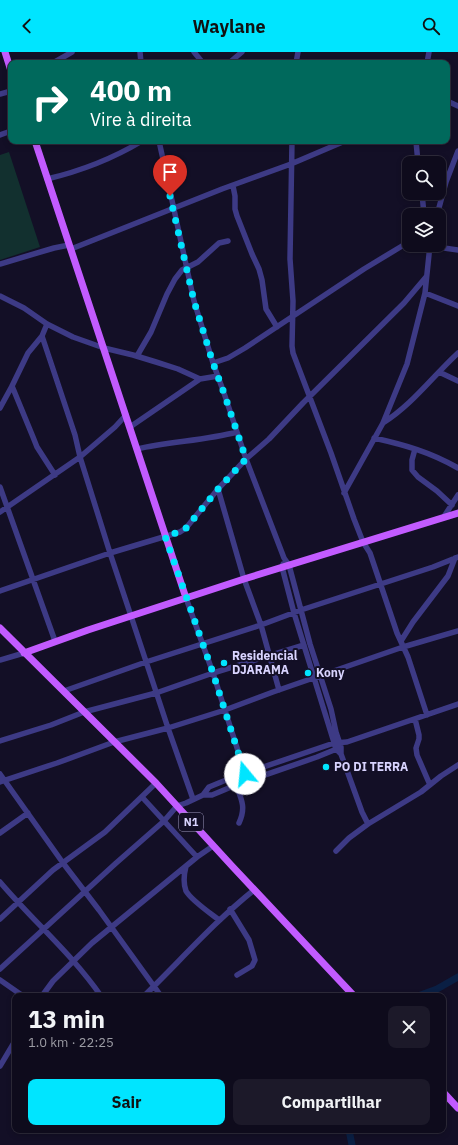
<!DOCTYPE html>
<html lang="pt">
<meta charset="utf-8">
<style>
:root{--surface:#0e0b1c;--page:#1c1929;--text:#f1f3f6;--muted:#9b9ba3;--line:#2e2b3b;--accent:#00e5ff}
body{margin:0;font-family:"IBM Plex Sans",sans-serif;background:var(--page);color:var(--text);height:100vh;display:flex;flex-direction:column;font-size:15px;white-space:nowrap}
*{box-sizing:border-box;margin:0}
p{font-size:13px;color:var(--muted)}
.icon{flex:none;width:22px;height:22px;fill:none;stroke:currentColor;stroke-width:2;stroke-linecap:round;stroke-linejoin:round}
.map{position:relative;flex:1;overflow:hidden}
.sheet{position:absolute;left:12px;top:941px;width:434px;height:140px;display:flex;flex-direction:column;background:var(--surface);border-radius:8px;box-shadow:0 2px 6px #0003,0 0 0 1px var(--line)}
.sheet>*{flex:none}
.top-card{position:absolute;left:8px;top:8px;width:442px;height:84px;border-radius:8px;box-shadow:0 2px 6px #0003,0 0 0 1px var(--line);background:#00695c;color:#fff;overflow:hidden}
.controls{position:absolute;left:402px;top:104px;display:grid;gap:8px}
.controls a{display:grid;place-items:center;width:44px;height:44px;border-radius:8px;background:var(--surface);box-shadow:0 2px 6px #0003,0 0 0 1px var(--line);font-size:20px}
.pin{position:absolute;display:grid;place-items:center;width:34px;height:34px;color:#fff;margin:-41px -17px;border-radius:50% 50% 50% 0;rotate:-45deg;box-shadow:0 0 4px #0007}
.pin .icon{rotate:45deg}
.me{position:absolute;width:44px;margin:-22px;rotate:343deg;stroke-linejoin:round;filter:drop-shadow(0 0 3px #0008)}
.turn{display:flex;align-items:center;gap:14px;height:84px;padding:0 16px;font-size:18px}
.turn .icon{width:52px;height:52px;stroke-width:2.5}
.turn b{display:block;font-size:28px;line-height:34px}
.round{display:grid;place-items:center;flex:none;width:42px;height:42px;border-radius:8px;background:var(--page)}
.head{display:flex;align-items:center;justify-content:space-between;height:68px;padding:0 16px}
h1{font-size:24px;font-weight:800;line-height:30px}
.action{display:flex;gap:8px;margin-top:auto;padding:8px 16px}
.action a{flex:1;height:46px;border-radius:8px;background:var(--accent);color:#111;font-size:16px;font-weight:800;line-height:46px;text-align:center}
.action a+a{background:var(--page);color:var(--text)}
header{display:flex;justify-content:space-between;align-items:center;height:52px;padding:0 16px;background:var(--accent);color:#111;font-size:18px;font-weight:800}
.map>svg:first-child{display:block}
</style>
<header><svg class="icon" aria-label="back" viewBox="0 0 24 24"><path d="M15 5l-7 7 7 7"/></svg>Waylane<svg class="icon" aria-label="search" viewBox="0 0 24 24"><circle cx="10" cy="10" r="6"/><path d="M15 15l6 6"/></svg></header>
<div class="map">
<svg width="458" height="1093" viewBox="0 0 458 1093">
<rect width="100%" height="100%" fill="#130f26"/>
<path fill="#12302f" d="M9,100L40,195L0,208V103Z"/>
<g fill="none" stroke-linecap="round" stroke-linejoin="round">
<path stroke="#0a1f44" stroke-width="7" d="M418,944L437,937L458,925
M349,1078L352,1093"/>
<path stroke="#3d3a85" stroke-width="5.5" d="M140,0L141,11
M194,0L203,11
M53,11L72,0
M229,11L242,0
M296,11L298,0
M427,11L429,0
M0,42L11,39
M447,49L458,54
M0,83L11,79
M159,89L194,249L213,311L224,341L246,407L284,506L289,513L310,592L331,657L336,680L341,695V702L362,760L368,772
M292,89L290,207L293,249L292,294L293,301L331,401L354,467L363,490L370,501L397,581L408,605L427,663
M416,89L418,111
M47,127C81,119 112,107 142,89
M233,134L235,144V157L237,164L252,202L259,217L262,228L266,257L277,275
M422,141L424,163
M437,163L446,130L458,99
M430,194L458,198
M71,197L222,137L291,112L345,89
M0,212L54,196L69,193
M425,241L458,254
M0,244L24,256L47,272L73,285L104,296L133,303L156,310L178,317L200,327L218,324
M42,284L75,383L80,405L110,501L131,564L168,676L193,747
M137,304L151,280L167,242L175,227L182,218L198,210L219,191L228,189
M213,311L228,306L245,296L364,217L402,194L409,189
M439,320L458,329
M12,334L33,385L37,395L55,423
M0,356L12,334L28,301L42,284L47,272
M383,371C412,353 433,324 458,301
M130,375L200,327
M374,386C405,393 430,400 458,416
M137,397C169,389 204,389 237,380
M415,397L412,408V418L418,425L437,439L452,453
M0,435L55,589
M218,437L244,527L261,573L279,638
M344,441L383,371L407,312L425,241L430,193
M0,460L80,405L115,375L126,363
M443,466L458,443
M283,512L282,515L294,561L336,697L341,702
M0,539L110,501L180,480L186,476L218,437L246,407L269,387L303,351L404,251L426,225
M186,546L213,621L248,730
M401,589L413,570L448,524L455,506
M0,608L24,601
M64,639L146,610L261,573L301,558L433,515L458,505
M415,667L419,683V687L416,696L417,703L430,733
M0,689L51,673L84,660L156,641L213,621L304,593
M0,722L63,811L99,858L161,944
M0,730L57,711L114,690L168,676L225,658L273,640L403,595L458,579
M236,733C242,748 246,756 239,771
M203,743H212L236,733L317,705L339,696
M142,745L197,805
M0,781L28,761
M336,799L349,786L368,772L421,740L441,724L458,713
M186,814C184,822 183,831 186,839C191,848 210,861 219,868
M0,830C33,869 72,902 101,944
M230,857L249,888L255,908L252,914L237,923
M0,867L53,818L105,780L156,731
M0,917L115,812L164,769L177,754L186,751L203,743L209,735L231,726L334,691L347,690L458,652
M0,928L23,944
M42,944L53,929L92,891L197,805L213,794
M144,944C181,908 214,870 254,838
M0,1014L15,989"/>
<path stroke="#c25bff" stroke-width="7" d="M5,0L11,19
M35,89L186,546
M0,576L156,731L232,814L354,944
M24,601L88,578L244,527L458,461
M443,1040L458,1056"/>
</g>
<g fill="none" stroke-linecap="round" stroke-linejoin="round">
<path stroke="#00e5ff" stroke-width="7" stroke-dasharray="0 12.6" d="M170,144L194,249L213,311L224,341L246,407L218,437L186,476L180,480L165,484L213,621L245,722"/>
</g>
<g fill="#00e5ff" stroke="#130f26" stroke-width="1.5">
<circle cx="224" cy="611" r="4"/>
<circle cx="308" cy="621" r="4"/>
<circle cx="326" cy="715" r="4"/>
</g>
<g text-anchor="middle" stroke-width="4" stroke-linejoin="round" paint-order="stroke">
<rect fill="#130f26" stroke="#9e99be" stroke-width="1" x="179" y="761" width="24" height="18" rx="3"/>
<g font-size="11" font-weight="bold" fill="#d9d4ff">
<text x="191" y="774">N1</text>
</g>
<g font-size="12" font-weight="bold" fill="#d9d4ff" stroke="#130f26" text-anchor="start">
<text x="232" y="608">Residencial<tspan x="232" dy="14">DJARAMA</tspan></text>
<text x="316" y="625">Kony</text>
<text x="334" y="719">PO DI TERRA</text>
</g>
</g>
</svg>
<div class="controls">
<a><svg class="icon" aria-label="search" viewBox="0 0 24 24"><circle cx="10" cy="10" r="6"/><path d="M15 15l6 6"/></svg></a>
<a><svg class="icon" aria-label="layers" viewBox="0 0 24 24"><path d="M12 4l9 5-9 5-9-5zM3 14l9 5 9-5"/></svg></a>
</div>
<div class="pin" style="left:170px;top:144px;background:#d93025"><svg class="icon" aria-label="arrive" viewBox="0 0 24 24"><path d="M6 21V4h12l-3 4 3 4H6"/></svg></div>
<svg class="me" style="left:245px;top:722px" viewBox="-20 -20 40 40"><circle r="19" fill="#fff"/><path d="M0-13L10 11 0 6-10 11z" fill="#00e5ff"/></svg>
<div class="top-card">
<div class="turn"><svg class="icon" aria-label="right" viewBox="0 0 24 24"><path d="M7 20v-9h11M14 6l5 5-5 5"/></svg><div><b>400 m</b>Vire à direita</div></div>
</div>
<section class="sheet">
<div class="head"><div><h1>13 min</h1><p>1.0 km · 22:25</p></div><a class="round"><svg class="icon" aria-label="close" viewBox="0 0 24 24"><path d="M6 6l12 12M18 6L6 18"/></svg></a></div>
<div class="action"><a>Sair</a><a>Compartilhar</a></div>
</section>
</div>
